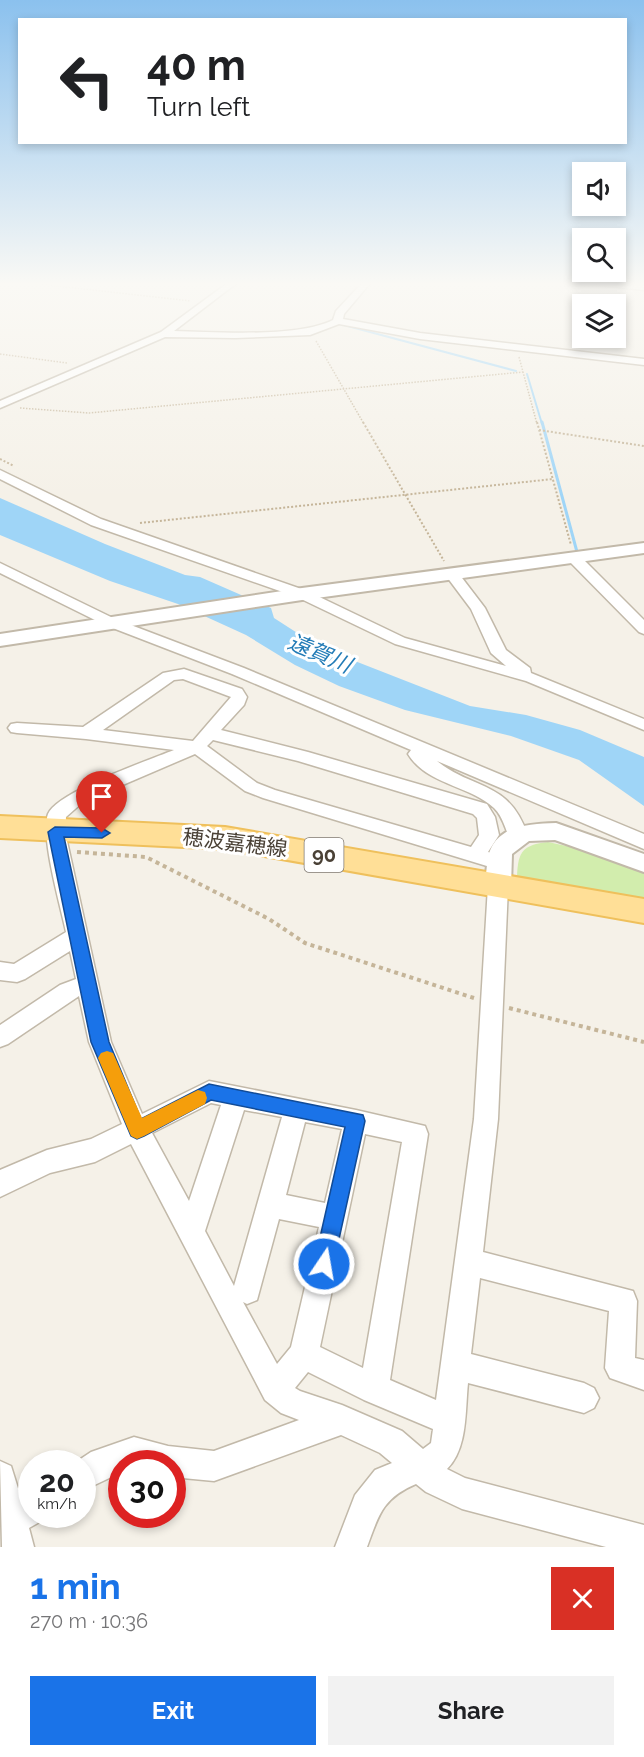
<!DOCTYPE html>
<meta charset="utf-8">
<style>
:root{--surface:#fff;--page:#f2f2f2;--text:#202124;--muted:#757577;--accent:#1a73e8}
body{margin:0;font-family:Raleway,"Noto Sans JP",sans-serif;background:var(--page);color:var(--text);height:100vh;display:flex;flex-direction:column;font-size:22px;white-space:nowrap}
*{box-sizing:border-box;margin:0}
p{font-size:20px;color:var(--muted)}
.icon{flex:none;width:33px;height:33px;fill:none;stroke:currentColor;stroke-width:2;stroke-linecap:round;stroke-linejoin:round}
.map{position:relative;height:1547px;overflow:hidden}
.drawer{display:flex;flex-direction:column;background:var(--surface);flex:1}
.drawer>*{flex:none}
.hud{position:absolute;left:18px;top:18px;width:609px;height:126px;border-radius:0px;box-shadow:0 3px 9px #0003;background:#fff;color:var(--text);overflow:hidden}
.buttons{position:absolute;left:572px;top:162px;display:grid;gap:12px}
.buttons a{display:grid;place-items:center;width:54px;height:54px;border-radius:0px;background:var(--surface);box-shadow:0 3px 9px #0003;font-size:30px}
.speed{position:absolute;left:18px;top:1450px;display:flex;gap:12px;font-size:30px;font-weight:700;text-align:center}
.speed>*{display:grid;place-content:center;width:78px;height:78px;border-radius:50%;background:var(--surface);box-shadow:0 3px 9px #0003;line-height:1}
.speed small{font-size:15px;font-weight:400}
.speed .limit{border:9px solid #d22;background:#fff;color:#111}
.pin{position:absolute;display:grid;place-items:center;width:51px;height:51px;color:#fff;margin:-62px -26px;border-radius:50% 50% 50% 0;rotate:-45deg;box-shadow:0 0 6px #0007}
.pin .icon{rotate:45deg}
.me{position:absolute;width:66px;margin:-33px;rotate:12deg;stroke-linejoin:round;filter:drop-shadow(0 0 4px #0008)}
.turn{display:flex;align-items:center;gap:21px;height:126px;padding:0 30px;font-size:27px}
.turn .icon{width:78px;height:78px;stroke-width:2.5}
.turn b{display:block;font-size:42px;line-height:51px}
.round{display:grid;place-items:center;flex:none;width:63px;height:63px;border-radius:0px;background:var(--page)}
.headline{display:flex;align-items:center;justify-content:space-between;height:102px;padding:0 30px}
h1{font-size:36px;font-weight:700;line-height:45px;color:var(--accent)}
.cta{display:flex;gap:12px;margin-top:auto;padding:12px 30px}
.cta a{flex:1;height:69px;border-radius:0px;background:var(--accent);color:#fff;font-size:24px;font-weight:700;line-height:69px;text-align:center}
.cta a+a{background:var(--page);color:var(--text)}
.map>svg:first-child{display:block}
</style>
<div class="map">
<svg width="644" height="1547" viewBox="0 0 644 1547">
<rect width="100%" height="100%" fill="#f5f1e8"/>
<path fill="#d2edad" d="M548,842L580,849L644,872V899L517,876C518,851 523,845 548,842Z"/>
<path fill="#9fd5f7" d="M0,498L105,544L185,575L200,577L271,608L274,618L319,647L470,706L526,715L580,730L644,757V806L579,760L511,736L405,710L339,686L295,665L246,635L178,604L110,581L0,535Z"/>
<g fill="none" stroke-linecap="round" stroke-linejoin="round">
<path stroke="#9fd5f7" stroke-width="2" d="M340,324L516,371
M527,374L542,424"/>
<path stroke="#9fd5f7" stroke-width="3" d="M542,422L577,552"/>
<defs>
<path id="minor" d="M229,282H238L174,331C217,332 296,338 333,320L336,311L363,282H371L344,314L343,319L420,333L644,359V365L420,339L339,324L310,335L235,338L165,337L0,408V401L161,332Z
M595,282L644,284V290L599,285Z
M0,470L101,519L307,591L405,638L506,666L491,653L471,609L444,573L451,569L456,570L485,608L506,650L530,668L531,673L644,719V730L526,681L395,644L297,597L91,525L0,479Z
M574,554L579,555L644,620V634L639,632L569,561L567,558L569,555Z
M0,563L115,619L244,668L644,834V849L437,761C475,791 509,780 528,836L525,841L518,843L511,841C505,830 504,818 494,808C469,785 427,785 408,754L411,750L232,674L105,625L0,573Z
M184,669L242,689L247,697L244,705L221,730L308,752L487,804L495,817L499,835L488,852L507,858L510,863L507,868L500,870L263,798L245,791L195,754L83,802L66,817L65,832L111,1042L142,1114L209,1081L356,1110L425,1126L428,1134L390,1380L436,1400L474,1119L488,886L491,881L498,879L505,881L508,886L498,1119L483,1252L633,1291L637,1301L635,1358L644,1360V1390L610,1378L605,1368L609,1311L480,1278L471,1354L584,1383L594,1388L599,1398L594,1408L584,1413L468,1383C465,1411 468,1448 447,1469L465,1478L644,1525V1547H606L462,1509L426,1492L416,1484C383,1498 379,1514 367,1547H335L355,1495L375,1470L392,1463L380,1453L341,1435L214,1481L172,1477V1464H122V1472L82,1491V1464H73L91,1452L134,1437L168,1446L214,1451L299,1420L281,1413L265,1400L131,1144L95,1162L50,1173L0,1197V1170L47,1150L91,1139L122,1124L89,1042L79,996L8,1044L0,1047V1025L60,985L76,979L70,951L25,979L17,982L0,980V962L14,964L66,932C61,908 40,835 48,814C57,792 149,760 174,750L86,739L17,733L11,732L8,728L11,724L17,723L83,727L163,673ZM183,679L231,697L193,741L103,730L174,680ZM213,740L298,761L473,814L477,818L479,835L471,847L275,790L257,783L207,746ZM211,1103L221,1105L189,1201L152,1133ZM244,1110L282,1117L234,1286L205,1231ZM305,1122L342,1129L325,1203L286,1195ZM365,1134L402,1142L363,1368L320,1347ZM279,1219L319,1227L291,1347L277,1364L243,1302L247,1304L257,1300ZM308,1372L364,1400L433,1429L431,1443L423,1449L402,1431L342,1405L300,1391L295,1388Z
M0,1461L11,1466L21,1498L32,1493V1515H45L43,1520L29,1528L34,1547H2Z"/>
<path id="tertiary" d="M644,543V553L302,600L0,646V634L302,588Z
M556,823L644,854V872L555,840L529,841L512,854L511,886L507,893L498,895L489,893C484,884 486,875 487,865C490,826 525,824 556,823Z"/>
<path id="primary" d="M0,816L225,827L644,899V923L225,849L0,838Z"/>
</defs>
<use href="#minor" stroke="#c2b9a9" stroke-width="3"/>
<use href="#tertiary" stroke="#c2b9a9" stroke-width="4"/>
<use href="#primary" stroke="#efc05c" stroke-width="4"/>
<path stroke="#c5b599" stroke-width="1.5" stroke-dasharray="1.5 1.5" stroke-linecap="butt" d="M21,282L191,301
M316,341L364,424
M0,354L67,363
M519,357L537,424
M20,408L89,413L523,372"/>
<path stroke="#c5b599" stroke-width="2" stroke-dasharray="2 2" stroke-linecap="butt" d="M363,422L444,561
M537,422L571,545
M539,430L644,446
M0,459L14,466
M140,523L553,479"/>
<path stroke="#c5b599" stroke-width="4" stroke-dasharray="4 4" stroke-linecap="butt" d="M77,852L146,857L269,919L305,943L474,998
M509,1008L644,1042"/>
<use href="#minor" fill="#fff" fill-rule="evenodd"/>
<use href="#tertiary" fill="#fff" fill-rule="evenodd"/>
<use href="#primary" fill="#ffdf97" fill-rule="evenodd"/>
</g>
<linearGradient id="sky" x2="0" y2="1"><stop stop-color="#8bc1ee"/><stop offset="0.57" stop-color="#faf9f5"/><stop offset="1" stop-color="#faf9f5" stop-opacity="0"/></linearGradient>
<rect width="644" height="498" fill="url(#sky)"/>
<path fill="#1a73e8" stroke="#114b97" stroke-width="1.5" d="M55,827L102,828L110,833L102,838L64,837L109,1042L141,1119L209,1084L363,1115L365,1121L332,1271L324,1274L317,1271L314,1264L345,1127L211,1100L144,1136L137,1139L131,1136L91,1042L48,832Z"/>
<path fill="#f59e0b" d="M107,1051L113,1053L142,1118L198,1090L205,1092L207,1098L205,1104L144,1136L137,1139L131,1136L98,1058L101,1053Z"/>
<g text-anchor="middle" stroke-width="6" stroke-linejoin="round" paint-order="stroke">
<rect fill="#fff" stroke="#807a72" stroke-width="1.5" x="304.5" y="838" width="39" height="34" rx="4.5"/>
<g font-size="20" font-weight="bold" fill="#4a4136">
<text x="324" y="862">90</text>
</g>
<g font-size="21" fill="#4a4136" stroke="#fff">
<text transform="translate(235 843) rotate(7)" y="7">穂波嘉穂線</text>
</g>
<g font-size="22" font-style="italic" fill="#237cb7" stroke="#fff">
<text transform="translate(320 653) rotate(23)" y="8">遠賀川</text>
</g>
</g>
</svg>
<div class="buttons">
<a><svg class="icon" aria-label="sound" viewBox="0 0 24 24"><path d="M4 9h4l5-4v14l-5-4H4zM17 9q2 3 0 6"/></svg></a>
<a><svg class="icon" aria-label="search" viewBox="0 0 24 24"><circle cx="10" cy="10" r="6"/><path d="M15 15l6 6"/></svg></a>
<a><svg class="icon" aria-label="layers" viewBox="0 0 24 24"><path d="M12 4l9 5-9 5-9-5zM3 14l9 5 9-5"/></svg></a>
</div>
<div class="speed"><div>20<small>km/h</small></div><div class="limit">30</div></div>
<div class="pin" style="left:102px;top:833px;background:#d93025"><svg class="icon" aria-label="arrive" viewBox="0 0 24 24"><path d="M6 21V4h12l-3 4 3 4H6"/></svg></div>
<svg class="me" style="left:324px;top:1264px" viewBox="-20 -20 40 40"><circle r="17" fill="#1a73e8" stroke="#fff" stroke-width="3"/><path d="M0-11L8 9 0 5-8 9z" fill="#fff"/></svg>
<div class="hud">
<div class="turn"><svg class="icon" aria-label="left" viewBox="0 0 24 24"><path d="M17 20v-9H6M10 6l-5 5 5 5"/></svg><div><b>40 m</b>Turn left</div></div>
</div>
</div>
<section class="drawer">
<div class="headline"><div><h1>1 min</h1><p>270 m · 10:36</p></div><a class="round" style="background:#d93025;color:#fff"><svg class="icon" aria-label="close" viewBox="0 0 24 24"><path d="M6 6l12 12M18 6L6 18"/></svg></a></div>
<div class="cta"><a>Exit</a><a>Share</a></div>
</section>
